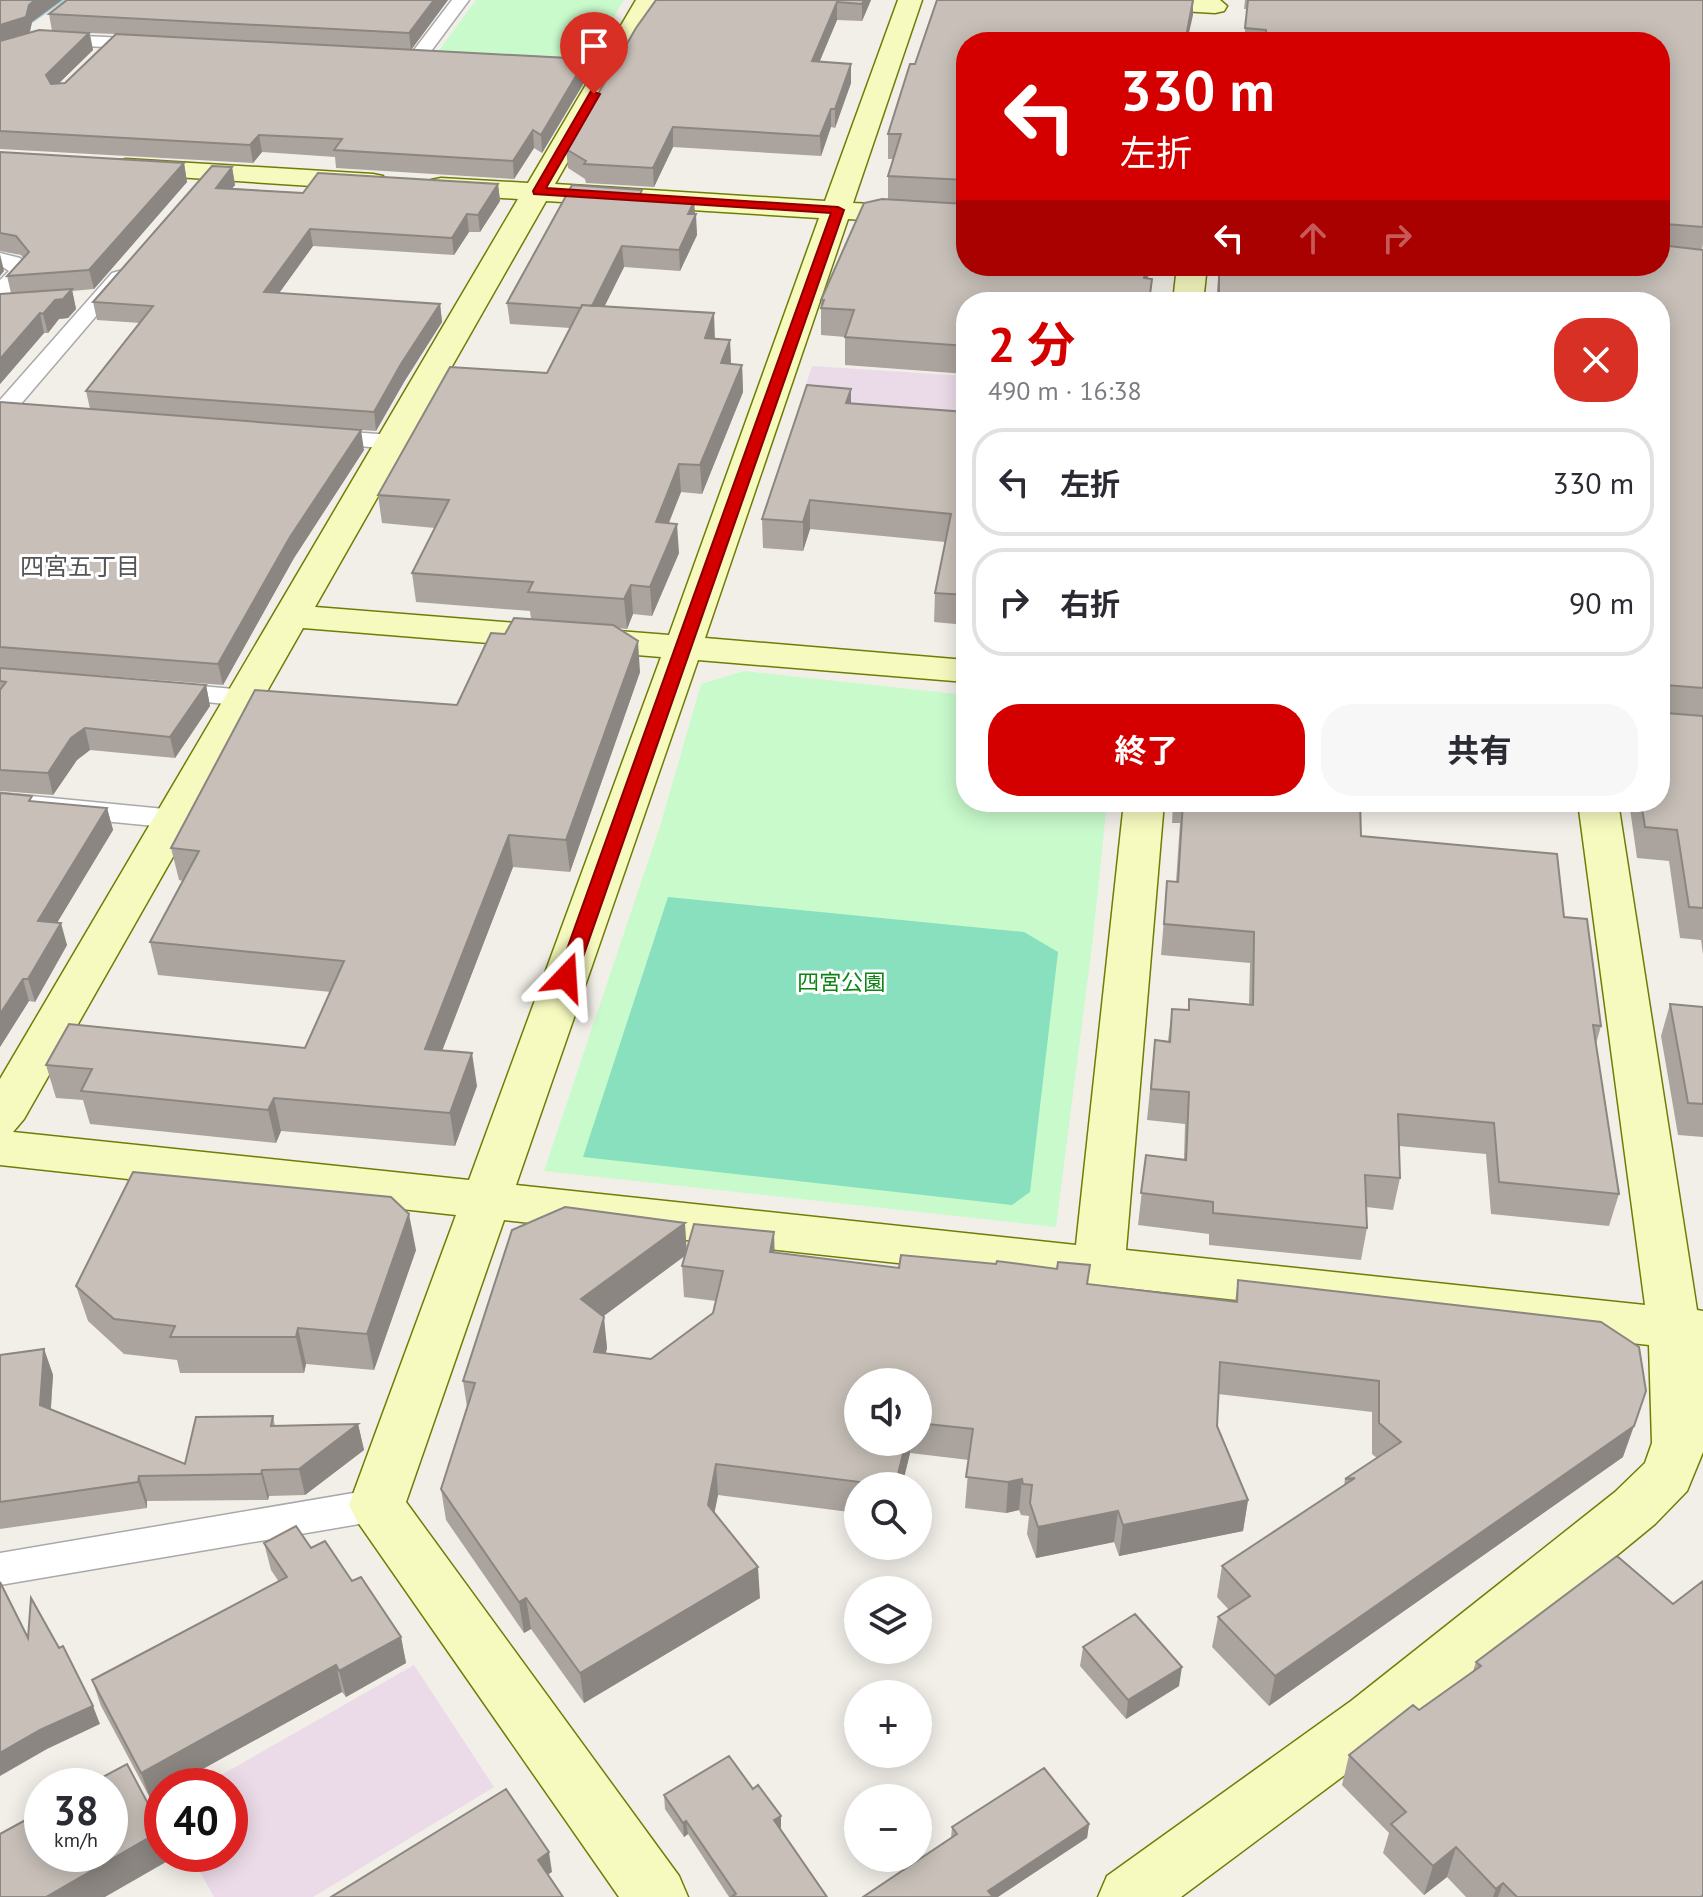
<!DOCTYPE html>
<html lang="ja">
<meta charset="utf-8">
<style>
:root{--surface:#fff;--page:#f7f7f7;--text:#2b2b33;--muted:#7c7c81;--line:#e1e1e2;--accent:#d40000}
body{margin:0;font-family:"PT Sans","Noto Sans JP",sans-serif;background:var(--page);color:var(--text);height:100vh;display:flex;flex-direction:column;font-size:30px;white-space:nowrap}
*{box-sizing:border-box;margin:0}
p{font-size:26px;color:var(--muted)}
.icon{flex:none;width:44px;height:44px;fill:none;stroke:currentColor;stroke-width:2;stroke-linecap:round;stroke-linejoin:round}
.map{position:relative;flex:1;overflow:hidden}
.details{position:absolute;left:956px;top:292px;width:714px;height:520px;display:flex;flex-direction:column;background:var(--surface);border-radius:32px;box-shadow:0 4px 20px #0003}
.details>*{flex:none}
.guide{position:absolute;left:956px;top:32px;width:714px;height:244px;border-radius:32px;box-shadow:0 4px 20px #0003;background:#d40000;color:#fff;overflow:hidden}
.controls{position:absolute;left:844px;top:1368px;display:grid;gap:16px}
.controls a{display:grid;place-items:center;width:88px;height:88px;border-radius:50%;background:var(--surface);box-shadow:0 4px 20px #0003;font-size:40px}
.speed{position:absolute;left:24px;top:1768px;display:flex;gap:16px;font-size:40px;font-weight:700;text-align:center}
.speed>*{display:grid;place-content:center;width:104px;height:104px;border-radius:50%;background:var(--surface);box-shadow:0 4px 20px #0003;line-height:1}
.speed small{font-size:20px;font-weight:400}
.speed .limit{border:12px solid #d22;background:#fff;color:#111}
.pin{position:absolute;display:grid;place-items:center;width:68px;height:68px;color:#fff;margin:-82px -34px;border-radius:50% 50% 50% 0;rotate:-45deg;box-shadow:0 0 8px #0007}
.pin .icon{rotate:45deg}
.me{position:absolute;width:88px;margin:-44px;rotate:20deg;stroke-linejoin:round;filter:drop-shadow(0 0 6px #0008)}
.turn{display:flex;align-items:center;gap:28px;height:168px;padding:0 32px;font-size:36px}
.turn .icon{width:104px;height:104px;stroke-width:2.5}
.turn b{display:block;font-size:56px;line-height:68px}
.lanes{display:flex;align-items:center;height:76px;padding:0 32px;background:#0003;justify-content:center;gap:40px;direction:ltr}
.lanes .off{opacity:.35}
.round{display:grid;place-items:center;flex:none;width:84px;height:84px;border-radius:32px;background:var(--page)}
.summary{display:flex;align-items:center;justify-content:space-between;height:136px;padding:0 32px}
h1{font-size:48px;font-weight:700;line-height:60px;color:var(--accent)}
.primary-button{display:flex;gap:16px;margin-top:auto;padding:16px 32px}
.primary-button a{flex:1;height:92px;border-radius:32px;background:var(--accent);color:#fff;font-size:32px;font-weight:700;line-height:92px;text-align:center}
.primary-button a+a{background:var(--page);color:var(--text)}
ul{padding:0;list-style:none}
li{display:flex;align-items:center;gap:24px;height:108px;margin:0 16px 12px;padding:0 16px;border:4px solid var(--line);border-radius:32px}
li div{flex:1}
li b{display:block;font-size:30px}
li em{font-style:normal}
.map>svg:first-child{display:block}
</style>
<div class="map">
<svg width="1703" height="1897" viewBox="0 0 1703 1897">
<rect width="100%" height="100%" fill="#f2efe9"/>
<path fill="#ebdbe8" d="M812,366L966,376V437L793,425Z
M414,1665L494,1787L313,1897H214L190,1854H230V1786H202Z"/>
<path fill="#c8facc" d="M476,0H624L587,61L437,53Z
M744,671L966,695V802H1107L1093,938L1056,1227L544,1171L661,823L701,684Z"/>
<path fill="#88e0be" d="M668,897L1024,932L1058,952L1030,1192L1012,1205L583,1157Z"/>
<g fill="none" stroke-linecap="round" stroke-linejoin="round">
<path fill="#aad3df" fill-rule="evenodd" d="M59,0H66L0,45V40Z"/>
<defs>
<path id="street" d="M452,0H469L423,62H411L408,58Z
M41,34L147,39L156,44L147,49L42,44L0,56V46Z
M0,253L20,258L30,271L7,296L0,298V280L9,271L0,265Z
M119,271L126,273L129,277L126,281L8,419L0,421V400L112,273Z
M322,430L392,435L400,437L403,442L400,447L392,449L314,442L311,437L314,432Z
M167,683L245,690L254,692L258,698L254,704L245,706L158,697L154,691L158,685Z
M0,793L175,810L185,813L189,819L185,825L175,828L0,811Z
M377,1489L390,1494L396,1505L390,1516L377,1521L0,1585V1553Z"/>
<path id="secondary" d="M636,0H660L555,184L825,201L898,0H922L853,203L966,209V227L848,219L705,638L966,660V682L698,660L516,1185L1076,1245L1124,802H1164L1126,1250L1645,1305L1578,802H1618L1697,1310L1703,1311V1452L1687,1491L1655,1524L1393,1739L1181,1897H1098L1107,1876L1351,1701L1615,1492L1645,1463L1652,1443L1649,1345L504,1220L406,1502L679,1876L688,1897H619L357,1521L349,1505L456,1215L0,1165V1079L518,199L441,194L431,192L427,186L431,180L441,178L528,183ZM546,201L819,218L669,635L315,607ZM303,628L661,657L469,1180L13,1132L24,1119Z
M1102,0H1220L1227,6L1224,11L1215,13L1114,7L1105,5Z
M126,159L373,174L383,176L387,182L383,188L373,190L116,173L112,167L116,161Z
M1177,266H1207L1203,302H1173Z"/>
</defs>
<use href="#street" stroke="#a9a9a9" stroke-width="3"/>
<use href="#secondary" stroke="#707d05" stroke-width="3"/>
<use href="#street" fill="#fff" fill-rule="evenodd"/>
<use href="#secondary" fill="#f7fabf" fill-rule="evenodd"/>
</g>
<path fill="#aba49e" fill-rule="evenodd" d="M0,0H62L32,22L30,33L52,31L49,14L448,0L411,50L588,76L542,153L534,148L514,179L336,168L335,157L262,152L253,163L0,149ZM90,33L115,34L65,83H59L93,50Z
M656,0H871L862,21L837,20L820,61L851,83L835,128L831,127L821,156L673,147L654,187L586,183L585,179L568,168L566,149Z
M937,0H1194L1187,42H966V266H1150L1148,278L1152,279L1150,302H966V374L845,365V337L821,335V300L864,203L882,199H888V176L894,159H888V134L910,64H915Z
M1245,0H1703V244L1702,250H1703V955L1701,940L1680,938L1669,861L1637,858L1629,802H1660V302H1216L1219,266H1660V42H1244L1247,9H1244Z
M0,152L184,163L187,182L94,289L72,291L76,309L68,318L59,319L48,333H44L0,384V294L11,293L7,276L23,258L21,255L0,251Z
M232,167L235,185L232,188L303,193L498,184L500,201L480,232H469L454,255L313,246L279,293L440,304L442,322L404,382L376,431L332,428L364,450L294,558L223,685L0,668V402L90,409L86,391L140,323L97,320L93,302Z
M642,197L694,202L697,235L680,271L624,267L604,306L715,339L730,340L731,364L742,365L743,392L702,494L681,492L668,523L679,553L652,616L633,614L627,629L617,628L640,672L570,872L513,867L442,1051L477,1086L455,1146L281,1131L276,1143L90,1124L83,1100L56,1098L46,1065L305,1048L331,992L158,975L150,942L183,881L179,880L171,848L457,705L505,634L531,619L530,611L416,602L412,573L435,528L382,523L378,495L547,373L570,328L510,324L507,303Z
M851,404L966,412V625L934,622L935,593L945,542L810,529L803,551L763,548L762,519Z
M0,668L206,685L210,706L175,758L90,750L77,760L53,795L0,791Z
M34,802L107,808L113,830L57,922L67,945L35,1002L29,1001L0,1047Z
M1173,802H1360L1361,836L1564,917L1601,1026L1596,1044L1619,1194L1609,1226L1491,1214L1486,1154L1399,1146L1400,1178L1393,1210L1366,1207L1367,1228L1361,1260L1209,1245V1234L1138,1225L1146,1155L1184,1159L1185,1124L1147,1120L1155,1040L1168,1041L1172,1009L1188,1010L1189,999L1249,1004L1250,963L1161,955L1167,881L1176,882L1180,823H1172Z
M1670,1004L1703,1007V1137L1678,1135L1661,1036Z
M687,1248L775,1253L899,1268L1088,1284L1235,1302L1238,1280L1623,1457L1269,1706L1212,1647L1218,1617L1229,1610L1217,1597L1222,1566L1344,1486L1345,1479L1377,1458L1372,1454V1412L1218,1394L1217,1426L1248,1500L1243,1531L1119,1556L1114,1542L1036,1558L1027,1534L1029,1516L1021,1515L1019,1510L1006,1513L965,1508L969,1460L910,1453L902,1486H858V1526H857V1513L718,1495L714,1513L760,1598L584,1703L531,1629L524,1633L446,1520L441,1489L467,1407L463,1381ZM685,1256L682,1266L684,1297L716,1301L713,1313L651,1359L606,1353L607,1348L603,1316ZM918,1382V1442H858Z
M416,1250L374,1370L306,1364L304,1373H180L177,1360L124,1354L88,1321L76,1286Z
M44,1349L53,1375L51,1409L185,1464L273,1416L275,1426L358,1424L364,1450L305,1495L269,1496L268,1500L147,1501V1508L0,1529V1355Z
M264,1543L311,1548L352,1581L401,1637L406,1663L346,1697L342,1692L172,1786H162V1792L150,1798L101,1706L92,1680L279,1582L271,1570Z
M1673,1604L1703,1897H1466L1447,1877L1424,1895L1383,1853L1389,1833L1342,1785L1349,1755L1419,1710L1473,1671L1476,1662Z
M1083,1647L1179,1686L1126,1719L1080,1666Z
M753,1789L781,1816V1830L827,1897H729L688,1834L684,1837L665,1809L664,1795Z
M1089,1824L1087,1838H951L952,1827Z"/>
<path fill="#8b8681" d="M35,0H62L32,22L29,34L0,43V25Z
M434,0H448L411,50L409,33Z
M864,0H871L862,21V4Z
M1193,0V15L1187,42H1185Z
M837,2V20L812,79V61Z
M89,33L93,50L50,92L46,75Z
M586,59L588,76L542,153L541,135Z
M851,64V83L835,128V109Z
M831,109V127L821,156L820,136Z
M673,127V147L654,187L653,168Z
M533,130L534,148L514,179L513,161Z
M259,135L262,152L253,163L250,145Z
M184,163L187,182L94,289L89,270Z
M232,167L235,185L219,205L216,188Z
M498,184L500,201L480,232L478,215Z
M694,202L695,217L696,214L697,235L680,271L679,250L688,214Z
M467,214L469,232L454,255L452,238Z
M310,229L313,246L267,310L264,292Z
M622,246L624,267L593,330L591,308Z
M0,254L4,271L0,276Z
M1147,266H1150L1142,302L1144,278Z
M72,289L76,309L68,318L59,319L48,333L43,314L55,300Z
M440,304L442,322L404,382L376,431L374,412L401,364Z
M40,313L44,333L0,384V359Z
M714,313L715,340L705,338Z
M730,340L731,367L721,363Z
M742,365L743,392L702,494L700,465Z
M851,389V417L846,403Z
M361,430L364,450L294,558L223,685L218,664L290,537Z
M679,464L681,492L658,551L656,522Z
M810,500V529L803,551V522Z
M677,524L679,553L652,616L650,587Z
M631,585L633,614L627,629L624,599Z
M638,641L640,672L570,872L566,840Z
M206,685L210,706L175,758L170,737Z
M85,728L90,750L77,760L53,795L48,773L71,738Z
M107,808L113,830L45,943L38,921Z
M509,835L513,867L430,1082L425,1049Z
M61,923L67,945L35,1002L28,979Z
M23,979L29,1001L0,1047V1014Z
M472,1053L477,1086L455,1146L450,1113Z
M274,1098L281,1131L276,1143L268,1110Z
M409,1214L416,1250L374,1370L367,1334Z
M685,1223L687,1254L585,1330L581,1299Z
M774,1232L775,1264L770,1252Z
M604,1317L607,1348L597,1383L594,1352Z
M298,1328L306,1364L304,1373L296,1337Z
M44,1349L53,1375L49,1431L40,1405Z
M358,1424L364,1450L305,1495L299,1469Z
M1634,1426L1623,1457L1269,1706L1275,1676Z
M906,1442H910V1453L902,1486H895Z
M716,1464L718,1495L710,1535L708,1505Z
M262,1470L269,1496L268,1500L261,1474Z
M139,1476L147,1501V1508L138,1482Z
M1022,1479L1019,1510L1006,1513L1008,1482Z
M1248,1500L1243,1531L1119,1556L1123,1525Z
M1118,1511L1114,1542L1036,1558L1038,1527Z
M758,1567L760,1598L584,1703L580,1673Z
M526,1598L531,1629L524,1633L519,1602Z
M401,1637L406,1663L346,1697L339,1671Z
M336,1665L342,1692L172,1786H162V1792L150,1798L141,1773Z
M1182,1667L1179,1686L1126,1719L1128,1700Z
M93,1706L100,1724L47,1749L0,1776V1753L40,1730Z
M781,1816V1830L774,1820Z
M686,1821L688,1834L684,1837L683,1823Z
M1089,1824L1087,1838L998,1897H988V1891Z
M162,1830V1854H172L173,1858L105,1897H46Z
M1456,1847L1447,1877L1424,1895L1433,1866Z
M549,1852L552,1872L541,1879L538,1860Z
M1503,1883L1498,1897H1493L1496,1889Z"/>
<path fill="#c7bfb8" stroke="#8b8681" stroke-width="2" d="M0,0H35L29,5L26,17L0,25Z
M67,0H434L409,33L49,14Z
M656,0H864L862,4L837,2L812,61L851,64L835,109H831L820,136L673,127L653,168L584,164L586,161L566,149L636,28Z
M937,0H1193L1185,42H966V180L888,176L901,134H888L910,64H915Z
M1248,0H1703V227L1666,224L1663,237H1660V42H1266V30L1245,28Z
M39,30L89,33L46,75L51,84L65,83L116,34L586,59L541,135L533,130L513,161L334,150L342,139L259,135L250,145L0,131V41Z
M0,152L184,163L89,270L7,276L29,252L16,236L0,233Z
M212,166L232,167L216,188L303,193L318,173L498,184L478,215L467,214L452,238L310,229L264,292L440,304L401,364L374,412L86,391L153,306L93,302Z
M572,185L642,190L639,196L694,202L688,214H696L679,250L622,246L592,306L582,305L581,308L507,303Z
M882,199L966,204V266H1147L1144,278L1152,279L1149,302H966V346L845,337L854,310L821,308L824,300H821L864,203Z
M1660,245L1703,250V688L1666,685V713L1703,716V908L1689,907L1677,830L1645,827L1641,802H1660V302H1219V266H1660Z
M72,289L63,299L55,300L43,314L40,313L0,359V294Z
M582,305L714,313L705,338L730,340L721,363L742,365L700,465L679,464L656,522L677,524L650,587L631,585L624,599L528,592L533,582L412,573L449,500L378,495L450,367L547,373Z
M807,385L851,389L846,403L966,412V595L935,593L951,514L810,500L803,522L762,519Z
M0,402L361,430L290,537L218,664L0,647Z
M514,618L613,625L638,641L566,840L509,835L425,1049L472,1053L450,1113L274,1098L268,1110L81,1091L92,1069L46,1065L69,1024L305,1048L344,961L150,942L199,851L171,848L255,690L457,705L491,633L505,634Z
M0,668L206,685L170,737L85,728L71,738L48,773L0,770V690L6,682L0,681Z
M0,793L32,796L29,801L107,808L38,921L61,923L28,979H23L0,1014Z
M1183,802H1360L1361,836L1557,854L1564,917L1587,919L1601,1026L1593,1025L1619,1194L1499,1182L1494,1123L1398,1114L1400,1178L1365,1175L1367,1228L1213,1213V1202L1141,1193L1146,1155L1186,1160L1189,1092L1151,1089L1155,1040L1170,1042L1172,1009L1189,1010V999L1253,1005L1254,932L1164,924L1167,881L1178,882Z
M1670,1004L1703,1007V1104L1688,1103Z
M133,1172L391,1197L409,1214L367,1334L298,1328L296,1337H170L175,1326L114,1319L76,1286Z
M565,1207L685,1223L581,1299L604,1317L594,1352L651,1359L713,1313L723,1271L682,1266L694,1224L774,1232L770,1252L899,1268L901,1255L996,1264L997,1261L1057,1269L1058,1262L1090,1265L1087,1284L1237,1302L1238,1280L1601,1322L1639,1347L1646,1391L1634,1426L1275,1676L1218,1617L1250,1596L1222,1566L1355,1478L1345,1479L1401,1442L1379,1423V1381L1220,1362L1217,1426L1248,1500L1123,1525L1118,1511L1038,1527L1030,1503L1032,1485L1023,1484L1022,1479L1008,1482L966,1477L973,1429L918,1423V1382H858V1442H906L895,1486H859L860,1482L716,1464L708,1505L758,1567L580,1673L526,1598L519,1602L441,1489L475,1383L463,1381L512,1230Z
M44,1349L40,1405L185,1464L196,1417L273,1416L271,1426L358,1424L299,1469L262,1470L261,1474L139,1476L138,1482L0,1502V1355Z
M296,1526L311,1548L325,1541L352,1581L361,1577L401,1637L339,1671L336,1665L141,1773L92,1680L287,1577L264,1543Z
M1617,1556L1673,1604L1703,1581V1895L1701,1897H1517L1503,1883L1496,1889L1456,1847L1433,1866L1391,1824L1406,1812L1349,1755L1413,1705L1419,1710L1481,1666L1476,1662Z
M0,1582L28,1638L31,1598L59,1648L63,1646L93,1706L40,1730L0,1753Z
M1135,1614L1182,1667L1128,1700L1083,1647Z
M729,1756L753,1789L758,1785L781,1816L774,1820L827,1897H731L736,1894L686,1821L683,1823L664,1795Z
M127,1764L162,1830L46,1897H0V1834L42,1811V1854H110V1786H86Z
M1044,1768L1089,1824L988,1891L993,1897H863L957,1834L952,1827Z
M506,1789L549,1852L538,1860L563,1897H331Z"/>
<path fill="#d40000" stroke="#8a0000" stroke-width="2" d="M591,91L600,94L546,188L838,207L844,210L576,977L566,983L557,977L831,213L534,194L533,191Z"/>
<g text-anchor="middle" stroke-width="6" stroke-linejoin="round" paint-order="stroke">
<g font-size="22" fill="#0c8416" stroke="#fff">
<text x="841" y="990">四宮公園</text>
</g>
<g font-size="24" fill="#555" stroke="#fff">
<text x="80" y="575">四宮五丁目</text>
</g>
</g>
</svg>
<div class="controls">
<a><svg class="icon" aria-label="sound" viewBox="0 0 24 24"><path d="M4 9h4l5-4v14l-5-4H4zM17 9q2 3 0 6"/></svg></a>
<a><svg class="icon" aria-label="search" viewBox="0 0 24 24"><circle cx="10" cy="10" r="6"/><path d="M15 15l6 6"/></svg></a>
<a><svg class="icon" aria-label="layers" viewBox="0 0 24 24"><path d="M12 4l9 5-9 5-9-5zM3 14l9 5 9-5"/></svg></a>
<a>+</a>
<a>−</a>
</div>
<div class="speed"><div>38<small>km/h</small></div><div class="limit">40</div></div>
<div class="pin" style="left:594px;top:94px;background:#d93025"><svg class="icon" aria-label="arrive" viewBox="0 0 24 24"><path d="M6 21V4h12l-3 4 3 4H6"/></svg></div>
<svg class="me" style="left:566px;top:977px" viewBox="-20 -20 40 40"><path d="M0-17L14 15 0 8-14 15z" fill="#d40000" stroke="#fff" stroke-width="4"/></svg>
<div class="guide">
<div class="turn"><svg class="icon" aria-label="left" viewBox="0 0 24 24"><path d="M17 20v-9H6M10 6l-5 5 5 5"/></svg><div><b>330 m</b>左折</div></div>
<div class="lanes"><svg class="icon" aria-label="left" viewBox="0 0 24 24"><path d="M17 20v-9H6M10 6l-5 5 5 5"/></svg><svg class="icon off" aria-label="ahead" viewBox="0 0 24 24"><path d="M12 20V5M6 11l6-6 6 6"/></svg><svg class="icon off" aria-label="right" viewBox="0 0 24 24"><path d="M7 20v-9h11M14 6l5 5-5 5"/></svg></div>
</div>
<section class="details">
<div class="summary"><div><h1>2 分</h1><p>490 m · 16:38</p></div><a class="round" style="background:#d93025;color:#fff"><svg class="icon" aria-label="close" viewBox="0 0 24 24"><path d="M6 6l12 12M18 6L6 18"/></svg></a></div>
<ul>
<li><svg class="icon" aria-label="left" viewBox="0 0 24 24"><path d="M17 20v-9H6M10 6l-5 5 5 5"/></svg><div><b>左折</b></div><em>330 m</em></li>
<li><svg class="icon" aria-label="right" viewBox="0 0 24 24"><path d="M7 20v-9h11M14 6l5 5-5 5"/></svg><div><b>右折</b></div><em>90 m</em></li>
</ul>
<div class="primary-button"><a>終了</a><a>共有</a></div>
</section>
</div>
